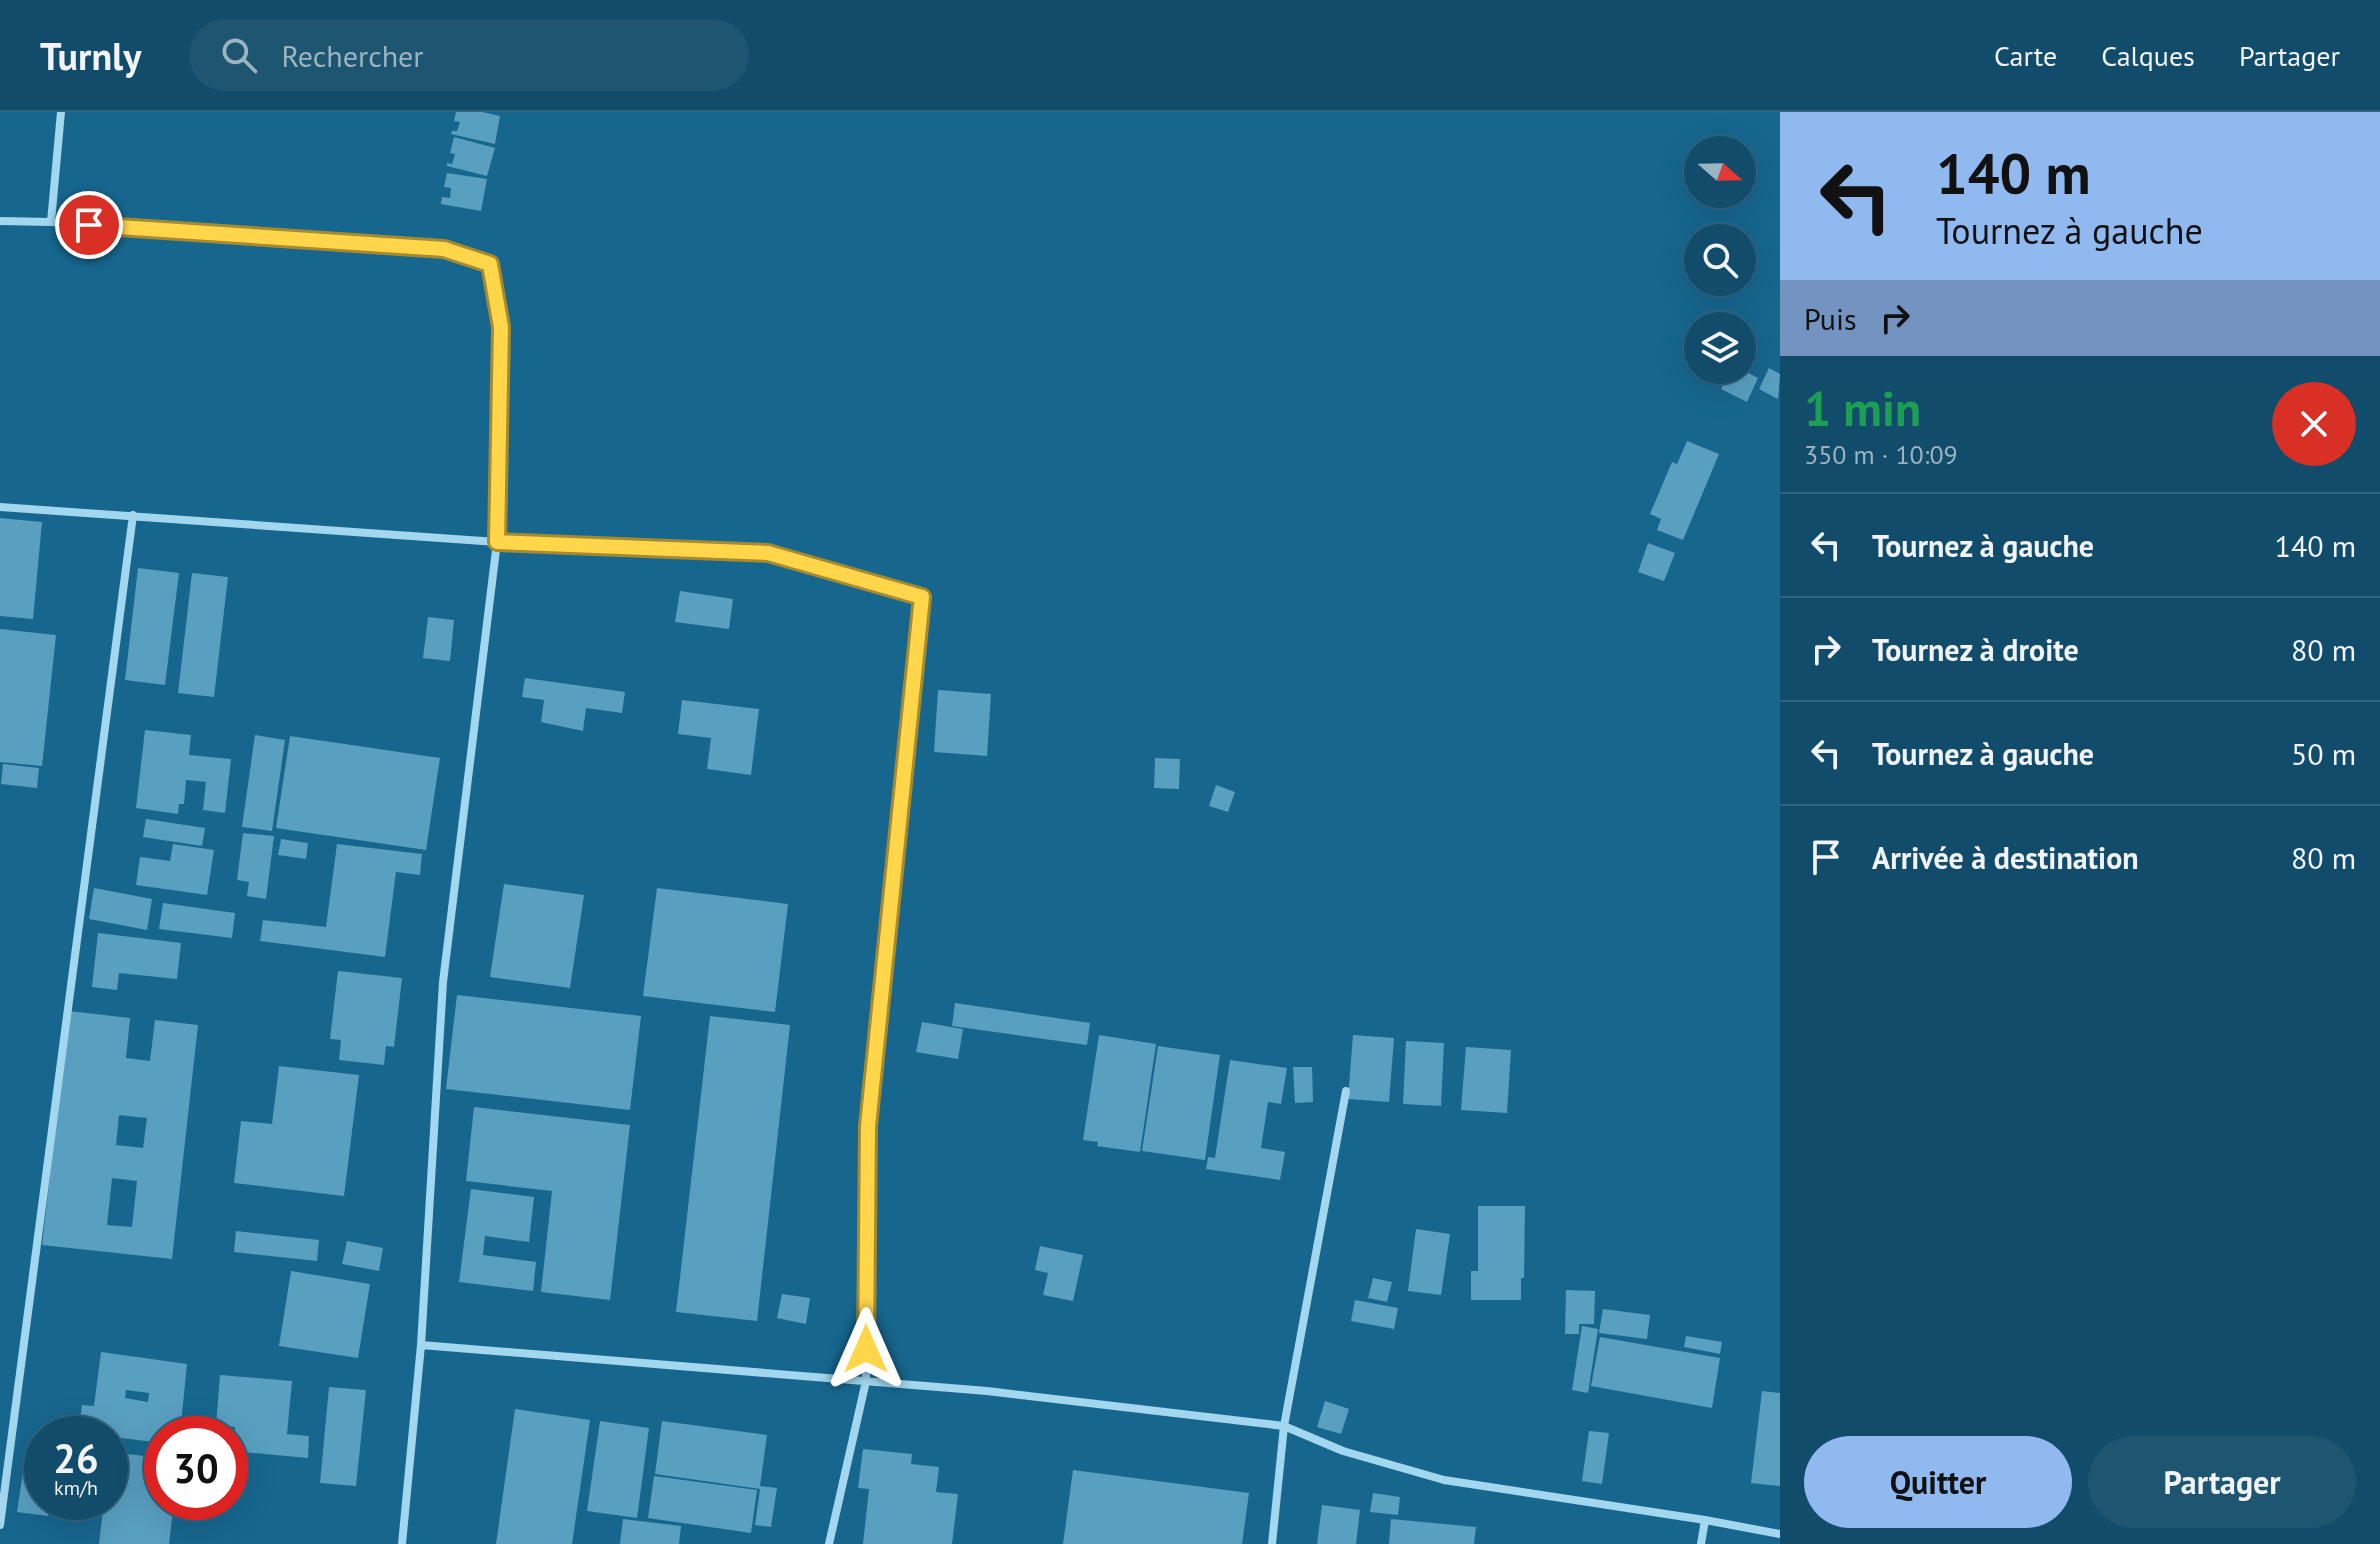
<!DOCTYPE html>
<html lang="fr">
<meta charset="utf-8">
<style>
:root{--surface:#114c6a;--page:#1e5672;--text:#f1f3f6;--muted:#9cb4c1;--line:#30637e;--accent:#90b9f0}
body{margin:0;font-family:"PT Sans",sans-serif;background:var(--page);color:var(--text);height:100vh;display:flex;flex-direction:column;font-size:30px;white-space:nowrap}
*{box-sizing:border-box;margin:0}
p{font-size:26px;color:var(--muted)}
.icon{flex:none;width:44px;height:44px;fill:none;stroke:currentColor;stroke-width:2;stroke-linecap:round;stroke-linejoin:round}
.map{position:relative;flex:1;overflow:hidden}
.side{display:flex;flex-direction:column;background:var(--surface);width:600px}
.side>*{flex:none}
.guide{background:#90b9f0;color:#111;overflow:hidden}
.needle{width:52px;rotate:110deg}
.controls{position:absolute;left:1684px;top:24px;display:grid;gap:16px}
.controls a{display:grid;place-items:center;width:72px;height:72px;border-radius:50%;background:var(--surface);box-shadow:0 8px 32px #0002,0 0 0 2px var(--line);font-size:40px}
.speed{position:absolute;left:24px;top:1304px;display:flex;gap:16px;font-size:40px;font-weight:700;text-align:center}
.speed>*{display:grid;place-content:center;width:104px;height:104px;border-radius:50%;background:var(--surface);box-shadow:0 8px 32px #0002,0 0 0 2px var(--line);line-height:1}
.speed small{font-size:20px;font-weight:400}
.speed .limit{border:12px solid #d22;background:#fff;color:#111}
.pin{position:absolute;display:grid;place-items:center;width:68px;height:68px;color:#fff;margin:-34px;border:4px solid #fff;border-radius:50%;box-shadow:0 2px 8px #0007}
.me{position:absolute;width:88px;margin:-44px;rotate:0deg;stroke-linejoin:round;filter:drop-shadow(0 0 6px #0008)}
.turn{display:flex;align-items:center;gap:28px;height:168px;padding:0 24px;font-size:36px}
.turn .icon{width:104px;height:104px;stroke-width:2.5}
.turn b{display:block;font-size:56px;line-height:68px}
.then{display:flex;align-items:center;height:76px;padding:0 24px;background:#0003;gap:16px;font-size:30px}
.round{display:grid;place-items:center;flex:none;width:84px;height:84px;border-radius:42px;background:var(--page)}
.overview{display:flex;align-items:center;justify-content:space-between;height:136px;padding:0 24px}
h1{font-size:48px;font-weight:700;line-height:60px;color:#1e9e55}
.primary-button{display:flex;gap:16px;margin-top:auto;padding:16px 24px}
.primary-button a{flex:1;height:92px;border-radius:48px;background:var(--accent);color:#111;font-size:32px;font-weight:700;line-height:92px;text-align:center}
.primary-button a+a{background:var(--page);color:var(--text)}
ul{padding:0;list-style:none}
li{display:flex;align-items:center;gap:24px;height:104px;padding:0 24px;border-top:2px solid var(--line)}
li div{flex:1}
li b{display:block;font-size:30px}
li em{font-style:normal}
header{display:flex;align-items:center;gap:48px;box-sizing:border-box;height:112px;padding:0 40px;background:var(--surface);border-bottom:2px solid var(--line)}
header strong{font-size:38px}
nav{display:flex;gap:44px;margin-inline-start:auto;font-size:28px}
.search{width:560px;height:72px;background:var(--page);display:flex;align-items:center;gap:20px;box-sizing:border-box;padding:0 28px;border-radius:44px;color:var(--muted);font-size:30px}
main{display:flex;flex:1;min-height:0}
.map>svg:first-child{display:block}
</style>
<header>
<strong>Turnly</strong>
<div class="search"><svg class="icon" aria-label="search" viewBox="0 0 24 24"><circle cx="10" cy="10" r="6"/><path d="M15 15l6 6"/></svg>Rechercher</div>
<nav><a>Carte</a><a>Calques</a><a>Partager</a></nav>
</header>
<main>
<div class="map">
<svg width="1780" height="1432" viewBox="0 0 1780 1432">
<rect width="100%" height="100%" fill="#17668e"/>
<path fill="#599fc0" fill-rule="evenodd" d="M456,0H482L500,4L495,32L451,22L452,19H457L460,10L454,9Z
M454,25L495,36L487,64L447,54V51L452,52L455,42L450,41Z
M447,61L487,67L481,99L441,92L442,85L450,86L451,76L444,75Z
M1769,256L1780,262L1778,287L1759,277Z
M1731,258H1743L1758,266L1747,290L1721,277Z
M1687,329L1719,342L1683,428L1657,418L1661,407L1650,402L1672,350L1677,352Z
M0,406L42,410L33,507L0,504Z
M1648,431L1675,441L1664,469L1638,460Z
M138,456L179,461L165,573L125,568Z
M192,461L228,465L214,585L178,581Z
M680,479L733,487L729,517L675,510Z
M428,505L454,508L450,549L423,546Z
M0,517L56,523L42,654L0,650Z
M525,566L625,580L622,601L586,596L583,619L541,610L544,588L522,585Z
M938,578L991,582L987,644L934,640Z
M682,588L759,597L751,663L707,657L711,626L678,622Z
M145,618L191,623L189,643L231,647L225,701L203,698L206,670L186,668L184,692H179L178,702L136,696Z
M255,623L285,628L272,719L242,715Z
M290,624L440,646L426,738L276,716Z
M1155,646L1180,647L1179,677L1154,676Z
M3,652L39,656L37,676L1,672Z
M1216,673L1235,680L1228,700L1209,694Z
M146,707L205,716L202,734L143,725Z
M243,721L274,724L266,787L247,784L249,770L237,768Z
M281,727L308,731L306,747L278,743Z
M173,732L214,738L207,783L136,773L140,745L170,749Z
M337,732L422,742L420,763L396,760L385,845L260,829L263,808L326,815Z
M504,772L584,783L570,876L490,865Z
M94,776L152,787L147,818L89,807Z
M657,776L788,792L775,900L643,884Z
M163,791L235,801L232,826L159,817Z
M98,821L181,831L177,867L119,861L117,878L92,875Z
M338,859L402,866L394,935L386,934L384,953L339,948L341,928L330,927Z
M457,883L641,904L630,998L446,977Z
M955,891L1090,911L1087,933L952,914Z
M69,899L130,906L126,946L150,949L155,908L198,913L172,1147L42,1133ZM119,1003L147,1006L143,1036L116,1033ZM112,1066L137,1069L132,1115L107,1113Z
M710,904L790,913L757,1209L676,1200Z
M922,910L963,917L958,947L916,940Z
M1099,923L1156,932L1140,1040L1097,1034L1098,1030L1083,1028Z
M1353,923L1394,926L1389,990L1348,987Z
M1406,929L1444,931L1441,994L1403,992Z
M1158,934L1220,943L1205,1048L1142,1039Z
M1466,935L1511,938L1507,1001L1461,998Z
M1230,948L1287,956L1281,992L1268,990L1261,1036L1285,1040L1280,1068L1206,1057L1208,1045L1215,1046Z
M279,954L359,963L344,1084L234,1071L241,1009L272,1012Z
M1293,955H1312L1313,990L1295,991Z
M474,995L630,1013L610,1188L541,1180L552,1079L466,1069Z
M471,1077L534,1085L529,1130L485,1124L483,1143L536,1150L533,1179L459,1170Z
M1478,1094H1525L1524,1166H1521V1188H1471V1159H1478Z
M1416,1117L1450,1122L1441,1183L1408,1179Z
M236,1119L319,1128L317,1149L234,1140Z
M347,1129L383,1136L379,1159L342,1152Z
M1040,1134L1083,1143L1073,1189L1043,1183L1048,1161L1035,1158Z
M291,1159L370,1172L358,1246L279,1234Z
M1373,1166L1392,1170L1387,1190L1368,1186Z
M1566,1178L1595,1179L1594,1212H1579V1222H1565Z
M782,1182L810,1186L806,1212L777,1206Z
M1355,1188L1398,1196L1394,1217L1351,1209Z
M1603,1197L1650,1203L1647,1227L1599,1221Z
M1582,1214L1598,1217L1588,1281L1572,1278Z
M1686,1224L1722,1230L1720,1242L1684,1235Z
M1600,1225L1720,1246L1712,1296L1591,1274Z
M101,1240L187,1252L180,1322H162V1331L113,1325L112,1334L110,1322H78L82,1293L94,1294ZM126,1278L149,1281L148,1290L125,1286Z
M220,1263L292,1269L287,1322L309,1324L308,1346L232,1339L235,1315L216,1313Z
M329,1275L366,1278L356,1374L320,1371Z
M1762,1279L1780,1281V1374L1751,1371Z
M1325,1289L1349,1297L1341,1322L1317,1315Z
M515,1297L590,1308L572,1432H496Z
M600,1309L649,1316L637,1406L587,1399Z
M662,1309L767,1323L760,1374L777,1376L771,1415L755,1413L760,1377L655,1362Z
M1589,1319L1609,1321L1602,1372L1582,1369Z
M27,1333L42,1335V1390H50L48,1404L17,1400Z
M863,1337L912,1342L911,1352L939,1355L936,1380L958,1382L952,1432H863L869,1377L858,1376Z
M110,1340L162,1346V1390H174L169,1432H99L104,1390H110Z
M1073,1358L1249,1381L1242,1432H1063Z
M654,1364L757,1378L751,1421L648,1406Z
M1373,1381L1400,1385L1398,1403L1370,1400Z
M1322,1393L1360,1398L1356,1432H1317Z
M623,1407L681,1414L679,1432H620Z
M1391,1407L1476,1415L1474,1432H1389Z"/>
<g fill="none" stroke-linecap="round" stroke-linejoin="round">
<path stroke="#a2d7ef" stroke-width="8" d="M0,109L51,110L444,137L490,152L501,215L497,430L443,870L421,1233L402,1432
M51,110L61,0
M0,395L497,430L768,441L922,485L868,1014L866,1269L829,1432
M421,1233L987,1279L1284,1314L1343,1339L1444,1368L1705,1408L1780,1422
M0,1413L133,403
M1272,1432L1284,1314L1346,979
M1701,1432L1705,1408"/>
</g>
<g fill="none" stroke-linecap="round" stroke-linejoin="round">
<defs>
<path id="route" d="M89,113L444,137L490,152L501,215L497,430L768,441L922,485L868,1014L866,1237"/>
</defs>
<use href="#route" stroke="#a68a30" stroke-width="20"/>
<use href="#route" stroke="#ffd54a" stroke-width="14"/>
</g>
</svg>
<div class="controls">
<a><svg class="needle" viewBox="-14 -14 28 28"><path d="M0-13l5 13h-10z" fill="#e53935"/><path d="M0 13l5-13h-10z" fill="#9cb4c1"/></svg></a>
<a><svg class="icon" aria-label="search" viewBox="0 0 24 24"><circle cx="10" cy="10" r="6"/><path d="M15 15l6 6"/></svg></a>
<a><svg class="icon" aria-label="layers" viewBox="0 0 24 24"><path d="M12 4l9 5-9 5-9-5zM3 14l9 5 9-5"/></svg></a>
</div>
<div class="speed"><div>26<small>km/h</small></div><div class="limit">30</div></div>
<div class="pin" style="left:89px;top:113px;background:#d93025"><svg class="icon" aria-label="arrive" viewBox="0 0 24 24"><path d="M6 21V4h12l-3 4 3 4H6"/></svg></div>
<svg class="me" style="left:866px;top:1237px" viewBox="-20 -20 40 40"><path d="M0-17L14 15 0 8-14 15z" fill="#ffd54a" stroke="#fff" stroke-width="4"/></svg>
</div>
<section class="side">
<div class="guide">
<div class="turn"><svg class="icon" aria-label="left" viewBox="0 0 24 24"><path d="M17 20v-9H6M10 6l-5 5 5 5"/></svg><div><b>140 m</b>Tournez à gauche</div></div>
<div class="then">Puis<svg class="icon" aria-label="right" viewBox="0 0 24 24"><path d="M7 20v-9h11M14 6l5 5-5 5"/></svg></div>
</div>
<div class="overview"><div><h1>1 min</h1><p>350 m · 10:09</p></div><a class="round" style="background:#d93025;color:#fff"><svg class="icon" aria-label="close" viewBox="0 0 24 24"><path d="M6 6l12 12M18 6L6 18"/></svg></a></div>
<ul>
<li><svg class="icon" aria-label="left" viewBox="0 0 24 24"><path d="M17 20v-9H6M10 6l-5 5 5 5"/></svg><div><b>Tournez à gauche</b></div><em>140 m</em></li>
<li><svg class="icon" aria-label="right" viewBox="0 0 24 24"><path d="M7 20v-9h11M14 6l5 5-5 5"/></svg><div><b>Tournez à droite</b></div><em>80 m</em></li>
<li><svg class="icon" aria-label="left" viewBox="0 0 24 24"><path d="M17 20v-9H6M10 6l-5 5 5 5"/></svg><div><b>Tournez à gauche</b></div><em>50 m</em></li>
<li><svg class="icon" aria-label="arrive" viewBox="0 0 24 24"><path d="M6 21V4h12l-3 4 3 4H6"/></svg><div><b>Arrivée à destination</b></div><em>80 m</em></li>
</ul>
<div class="primary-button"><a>Quitter</a><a>Partager</a></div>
</section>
</main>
